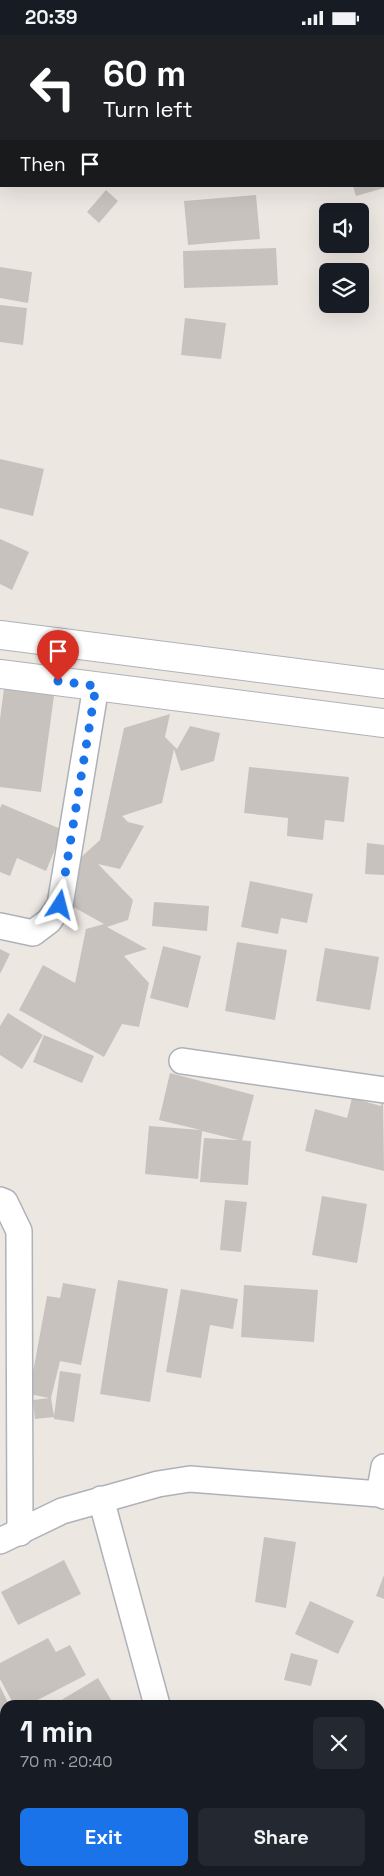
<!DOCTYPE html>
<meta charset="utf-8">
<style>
:root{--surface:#171b24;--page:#242831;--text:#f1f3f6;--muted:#9ea1a6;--accent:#1a73e8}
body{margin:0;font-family:"Space Grotesk",sans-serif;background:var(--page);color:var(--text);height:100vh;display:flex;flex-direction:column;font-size:19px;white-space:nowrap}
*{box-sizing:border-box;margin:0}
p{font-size:16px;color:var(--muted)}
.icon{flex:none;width:28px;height:28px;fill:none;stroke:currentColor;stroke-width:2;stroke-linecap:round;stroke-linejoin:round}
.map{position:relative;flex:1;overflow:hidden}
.panel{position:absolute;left:0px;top:1665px;width:385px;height:176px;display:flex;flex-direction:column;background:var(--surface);border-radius:15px 15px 0 0;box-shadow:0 5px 20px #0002}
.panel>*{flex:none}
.banner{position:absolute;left:0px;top:0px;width:385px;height:152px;box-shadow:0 5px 20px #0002;background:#202124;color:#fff;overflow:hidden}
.controls{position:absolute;left:319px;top:168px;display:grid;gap:10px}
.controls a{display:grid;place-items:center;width:50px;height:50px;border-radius:8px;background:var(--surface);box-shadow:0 5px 20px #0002;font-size:25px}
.pin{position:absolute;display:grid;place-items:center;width:42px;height:42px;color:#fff;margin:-51px -21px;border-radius:50% 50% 50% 0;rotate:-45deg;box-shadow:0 0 5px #0007}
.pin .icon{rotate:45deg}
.me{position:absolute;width:55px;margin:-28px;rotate:9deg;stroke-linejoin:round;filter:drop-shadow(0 0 4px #0008)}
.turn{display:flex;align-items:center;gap:18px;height:105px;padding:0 20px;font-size:22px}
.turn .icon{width:65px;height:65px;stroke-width:2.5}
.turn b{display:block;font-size:35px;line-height:42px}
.then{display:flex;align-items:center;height:48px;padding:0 20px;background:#0003;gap:10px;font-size:19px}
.round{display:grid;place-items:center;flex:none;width:52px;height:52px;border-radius:8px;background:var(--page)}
.summary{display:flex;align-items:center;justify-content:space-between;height:85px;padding:0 20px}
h1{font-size:30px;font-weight:700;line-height:38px}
.cta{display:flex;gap:10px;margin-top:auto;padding:10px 20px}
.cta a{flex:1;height:58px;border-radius:8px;background:var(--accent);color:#fff;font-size:20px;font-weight:700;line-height:58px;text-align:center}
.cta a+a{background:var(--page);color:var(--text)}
.status{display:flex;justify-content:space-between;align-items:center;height:35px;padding:0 25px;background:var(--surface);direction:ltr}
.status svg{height:14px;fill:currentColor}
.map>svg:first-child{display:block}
</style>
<div class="status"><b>20:39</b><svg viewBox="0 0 49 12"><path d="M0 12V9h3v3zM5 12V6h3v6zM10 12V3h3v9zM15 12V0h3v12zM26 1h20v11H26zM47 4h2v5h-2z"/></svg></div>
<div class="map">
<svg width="384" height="1841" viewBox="0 0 384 1841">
<rect width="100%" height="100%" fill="#ede7e2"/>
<path fill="#c7c2bd" d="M353,151H384V153L356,161Z
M106,155L118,166L99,188L87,177Z
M256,160L260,204L188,210L184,166Z
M276,213L278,250L184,253L183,216Z
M0,232L32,237L28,268L0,263Z
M0,270L27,273L23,310L0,307Z
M185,283L226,288L221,324L181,320Z
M0,424L44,434L33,481L0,473Z
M0,504L29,517L12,555L0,549Z
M5,646L55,653L41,757L0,752V684Z
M170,679L165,702L177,714L190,691L220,698L214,726L181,736L174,714L162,768L122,781L128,787L144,791L120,834L98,829L133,865L128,885L107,892L147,914L124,921L149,948L139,992L122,989L104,1022L19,975L43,930L75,948L86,894L104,889L68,869L78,825L100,805L124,693Z
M249,732L349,742L344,787L325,785L323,805L287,801L288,783L244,778Z
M2,769L63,795L46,836L17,823L10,841L0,837V773Z
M367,808L384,810V840L365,839Z
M250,846L313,859L307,888L281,883L278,899L241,892Z
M154,867L209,871L207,896L152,891Z
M237,907L287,915L275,985L225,976Z
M163,911L201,921L188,973L150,963Z
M325,913L379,922L370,975L316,966Z
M0,914L10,919L0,939Z
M8,978L43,1000L22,1034L0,1020V991Z
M44,1000L94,1021L82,1048L33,1027Z
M170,1038L254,1060L242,1106L202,1096L198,1144L145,1139L149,1091L201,1095L159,1085Z
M383,1061L384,1136L305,1116L315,1074L347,1083L352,1063L381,1071Z
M204,1103L251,1106L248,1150L200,1147Z
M322,1161L367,1169L357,1228L312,1220Z
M225,1165L247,1167L241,1217L220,1215Z
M118,1245L168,1254L150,1367L100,1359Z
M63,1248L96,1254L81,1330L60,1326L51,1363L54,1381L60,1336L81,1339L74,1387L54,1384V1382L35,1384L33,1365L49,1363L29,1359L47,1261L60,1263Z
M244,1250L318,1255L314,1307L241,1302Z
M181,1254L238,1264L233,1294L210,1290L201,1343L166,1337Z
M264,1502L296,1507L286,1573L255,1567Z
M64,1525L81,1559L18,1590L1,1557Z
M384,1540V1564L376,1561Z
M310,1566L354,1586L338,1619L295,1599Z
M48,1603L56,1617L70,1610L86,1640L28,1670H14L0,1644V1628Z
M291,1618L318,1625L311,1651L284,1645Z
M98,1643L114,1670H53Z
M0,1651L9,1670H5V1690L0,1693Z
M384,1747V1813L380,1821V1756Z
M0,1759L5,1765V1836H56L60,1841H0Z"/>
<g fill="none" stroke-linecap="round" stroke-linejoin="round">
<defs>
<path id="street" d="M214,0L222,1
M0,891L33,898L49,886L60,870L96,651
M182,1026L384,1055
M0,1165L5,1167L19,1196L20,1498
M379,1459L384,1432
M101,1464L157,1670
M0,1506L62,1476L158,1449L190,1444L379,1459L384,1461
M135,1841L140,1836"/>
<path id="secondary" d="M0,600L384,649
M0,639L384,688"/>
</defs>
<use href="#street" stroke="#aeb2b8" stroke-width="28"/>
<use href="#secondary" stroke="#aeb2b8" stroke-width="30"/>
<use href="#street" stroke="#fff" stroke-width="25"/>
<use href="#secondary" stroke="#fff" stroke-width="28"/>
</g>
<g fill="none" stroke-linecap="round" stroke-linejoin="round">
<path stroke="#1a73e8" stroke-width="9" stroke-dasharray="0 16.2" d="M58,646L96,651L60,870"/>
</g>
</svg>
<div class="controls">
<a><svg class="icon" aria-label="sound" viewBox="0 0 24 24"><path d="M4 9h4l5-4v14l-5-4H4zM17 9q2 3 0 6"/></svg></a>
<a><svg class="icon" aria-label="layers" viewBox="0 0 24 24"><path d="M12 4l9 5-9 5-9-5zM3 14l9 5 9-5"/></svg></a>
</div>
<div class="pin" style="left:58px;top:646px;background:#d93025"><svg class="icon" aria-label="arrive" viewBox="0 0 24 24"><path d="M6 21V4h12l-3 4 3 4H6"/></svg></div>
<svg class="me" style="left:60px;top:870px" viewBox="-20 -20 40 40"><path d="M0-17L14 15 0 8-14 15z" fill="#1a73e8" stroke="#fff" stroke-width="4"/></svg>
<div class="banner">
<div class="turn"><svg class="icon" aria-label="left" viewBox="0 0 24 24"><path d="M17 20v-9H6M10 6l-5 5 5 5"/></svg><div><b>60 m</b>Turn left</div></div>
<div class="then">Then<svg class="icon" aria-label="arrive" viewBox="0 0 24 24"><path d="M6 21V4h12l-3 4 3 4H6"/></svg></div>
</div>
<section class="panel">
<div class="summary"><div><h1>1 min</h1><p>70 m · 20:40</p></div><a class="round"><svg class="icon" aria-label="close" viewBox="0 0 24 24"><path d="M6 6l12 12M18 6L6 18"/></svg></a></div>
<div class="cta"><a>Exit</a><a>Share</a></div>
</section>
</div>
